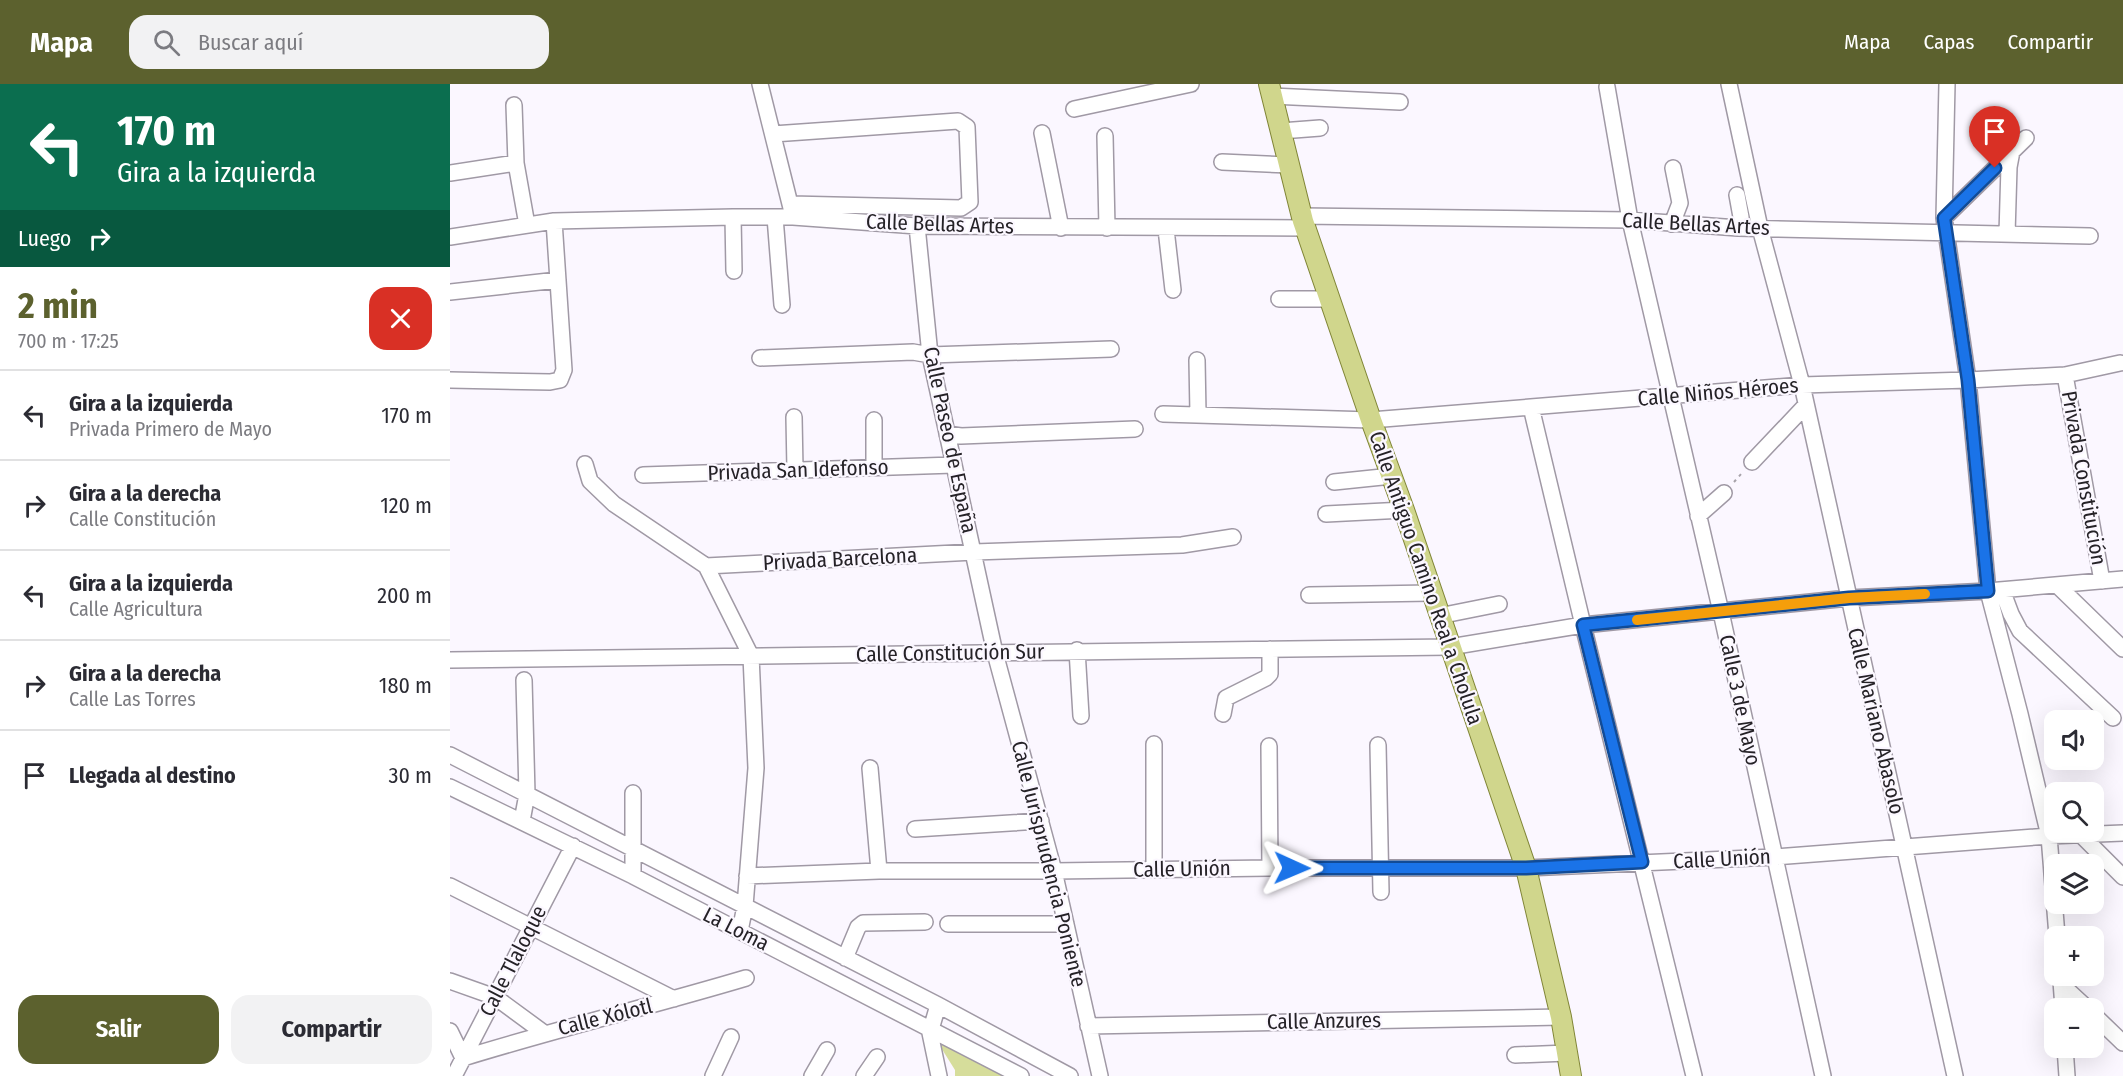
<!DOCTYPE html>
<html lang="es">
<meta charset="utf-8">
<style>
:root{--surface:#fff;--page:#f2f2f3;--text:#2b2b33;--muted:#7c7c81;--line:#e1e1e2;--accent:#5c612e}
body{margin:0;font-family:"Fira Sans Condensed",sans-serif;background:var(--page);color:var(--text);height:100vh;display:flex;flex-direction:column;font-size:22px;white-space:nowrap}
*{box-sizing:border-box;margin:0}
p{font-size:20px;color:var(--muted)}
.icon{flex:none;width:33px;height:33px;fill:none;stroke:currentColor;stroke-width:2;stroke-linecap:round;stroke-linejoin:round}
.map{position:relative;flex:1;overflow:hidden}
.panel{display:flex;flex-direction:column;background:var(--surface);width:450px}
.panel>*{flex:none}
.banner{background:#0b6e4f;color:#fff;overflow:hidden}
.buttons{position:absolute;left:1594px;top:626px;display:grid;gap:12px}
.buttons a{display:grid;place-items:center;width:60px;height:60px;border-radius:12px;background:var(--surface);box-shadow:0 6px 24px #0002;font-size:30px}
.pin{position:absolute;display:grid;place-items:center;width:51px;height:51px;color:#fff;margin:-62px -26px;border-radius:50% 50% 50% 0;rotate:-45deg;box-shadow:0 0 6px #0007}
.pin .icon{rotate:45deg}
.me{position:absolute;width:66px;margin:-33px;rotate:91deg;stroke-linejoin:round;filter:drop-shadow(0 0 4px #0008)}
.turn{display:flex;align-items:center;gap:21px;height:126px;padding:0 18px;font-size:27px}
.turn .icon{width:78px;height:78px;stroke-width:2.5}
.turn b{display:block;font-size:42px;line-height:51px}
.then{display:flex;align-items:center;height:57px;padding:0 18px;background:#0003;gap:12px;font-size:22px}
.round{display:grid;place-items:center;flex:none;width:63px;height:63px;border-radius:18px;background:var(--page)}
.summary{display:flex;align-items:center;justify-content:space-between;height:102px;padding:0 18px}
h1{font-size:36px;font-weight:700;line-height:45px;color:var(--accent)}
.primary-button{display:flex;gap:12px;margin-top:auto;padding:12px 18px}
.primary-button a{flex:1;height:69px;border-radius:18px;background:var(--accent);color:#fff;font-size:24px;font-weight:700;line-height:69px;text-align:center}
.primary-button a+a{background:var(--page);color:var(--text)}
ul{padding:0;list-style:none}
li{display:flex;align-items:center;gap:18px;height:90px;padding:0 18px;border-top:2px solid var(--line)}
li div{flex:1}
li b{display:block;font-size:22px}
li em{font-style:normal}
header{display:flex;align-items:center;gap:36px;box-sizing:border-box;height:84px;padding:0 30px;background:var(--accent);color:#fff}
header strong{font-size:28px}
nav{display:flex;gap:33px;margin-inline-start:auto;font-size:21px}
.search{width:420px;height:54px;background:var(--page);display:flex;align-items:center;gap:15px;box-sizing:border-box;padding:0 21px;border-radius:18px;color:var(--muted);font-size:22px}
main{display:flex;flex:1;min-height:0}
.map>svg:first-child{display:block}
</style>
<header>
<strong>Mapa</strong>
<div class="search"><svg class="icon" aria-label="search" viewBox="0 0 24 24"><circle cx="10" cy="10" r="6"/><path d="M15 15l6 6"/></svg>Buscar aquí</div>
<nav><a>Mapa</a><a>Capas</a><a>Compartir</a></nav>
</header>
<main>
<section class="panel">
<div class="banner">
<div class="turn"><svg class="icon" aria-label="left" viewBox="0 0 24 24"><path d="M17 20v-9H6M10 6l-5 5 5 5"/></svg><div><b>170 m</b>Gira a la izquierda</div></div>
<div class="then">Luego<svg class="icon" aria-label="right" viewBox="0 0 24 24"><path d="M7 20v-9h11M14 6l5 5-5 5"/></svg></div>
</div>
<div class="summary"><div><h1>2 min</h1><p>700 m · 17:25</p></div><a class="round" style="background:#d93025;color:#fff"><svg class="icon" aria-label="close" viewBox="0 0 24 24"><path d="M6 6l12 12M18 6L6 18"/></svg></a></div>
<ul>
<li><svg class="icon" aria-label="left" viewBox="0 0 24 24"><path d="M17 20v-9H6M10 6l-5 5 5 5"/></svg><div><b>Gira a la izquierda</b><p>Privada Primero de Mayo</p></div><em>170 m</em></li>
<li><svg class="icon" aria-label="right" viewBox="0 0 24 24"><path d="M7 20v-9h11M14 6l5 5-5 5"/></svg><div><b>Gira a la derecha</b><p>Calle Constitución</p></div><em>120 m</em></li>
<li><svg class="icon" aria-label="left" viewBox="0 0 24 24"><path d="M17 20v-9H6M10 6l-5 5 5 5"/></svg><div><b>Gira a la izquierda</b><p>Calle Agricultura</p></div><em>200 m</em></li>
<li><svg class="icon" aria-label="right" viewBox="0 0 24 24"><path d="M7 20v-9h11M14 6l5 5-5 5"/></svg><div><b>Gira a la derecha</b><p>Calle Las Torres</p></div><em>180 m</em></li>
<li><svg class="icon" aria-label="arrive" viewBox="0 0 24 24"><path d="M6 21V4h12l-3 4 3 4H6"/></svg><div><b>Llegada al destino</b></div><em>30 m</em></li>
</ul>
<div class="primary-button"><a>Salir</a><a>Compartir</a></div>
</section>
<div class="map">
<svg width="1673" height="992" viewBox="0 0 1673 992">
<rect width="100%" height="100%" fill="#fbf7ff"/>
<path fill="#d6dd9b" d="M480,946L571,992H505V986Z"/>
<g fill="none" stroke-linecap="round" stroke-linejoin="round">
<defs>
<path id="minor" d="M310,0L342,128
M1279,0L1310,144L1352,301L1505,992
M1497,0L1494,134L1518,296L1538,507L1570,630L1599,752L1607,852
M1157,3L1180,136L1271,528L1373,992
M822,12L950,18
M64,21L66,79L77,141
M624,25L741,0
M831,47L870,44
M592,49L611,144
M323,50L508,37L517,43L520,118L511,124L341,120
M655,52L657,144
M772,78L839,81
M0,89L66,79
M1287,111L1291,133L1288,144
M851,132L1180,136L1288,144L1640,152
M283,133L284,187
M325,133L332,221
M1494,134L1576,54
M1222,140L1230,119L1223,84
M467,142L480,271L545,569L604,787L650,992
M716,145L723,206
M1557,150L1559,83L1562,67
M0,153L104,137L283,133H343L467,142L855,144
M0,208L108,196
M829,215H879
M310,274L463,268L480,271L661,265
M747,276L748,330
M1615,291L1652,497
M0,296L100,298L110,296L114,286L104,137
M1081,323L1133,541L1244,992
M713,330L921,336L1352,301L1518,296L1615,291L1670,279
M344,333L345,386
M497,350L511,352L685,345
M1302,378L1356,321
M135,380L140,397L164,420L256,482L301,572L306,684L295,822L290,847
M424,383V336
M193,391L504,381
M884,398L942,392
M876,430L954,426
M1248,432L1274,409
M256,482L524,468L732,461L783,453
M1608,502L1673,565
M1552,506L1561,530L1570,547L1663,634
M859,511L981,509
M989,532L1049,520
M627,566L631,632
M0,576L1000,563L1133,541L1399,514L1538,507L1673,495
M773,630L776,614L816,594L820,590V565
M704,660V785
M928,661L931,808
M819,662L820,784
M0,671L488,921L620,992
M420,684L429,787
M0,703L183,792L571,992
M72,737L77,710L74,596
M465,745L591,737
M1631,751L1673,793
M183,792V709
M297,792L429,787H604L820,784H1076L1324,773L1599,752L1673,749
M0,802L224,915
M498,840H616
M395,874L408,843L413,839L475,838
M0,897L45,913L94,949
M1611,897L1613,924
M1611,900L1637,924
M488,921L480,949L489,992
M1644,931L1673,959
M638,942L1111,933
M0,947L13,974C107,945 202,922 296,894
M1615,963L1617,992
M1065,971L1117,969
M4,992L123,762
M263,992L281,953
M362,992L377,966
M414,992L427,973"/>
<path id="major" d="M819,0L853,137L921,336L954,426L1076,784L1111,933L1121,992"/>
</defs>
<use href="#minor" stroke="#a099a5" stroke-width="18"/>
<use href="#major" stroke="#808537" stroke-width="22"/>
<path stroke="#a7a3aa" stroke-width="2" stroke-dasharray="3 4.5" stroke-linecap="butt" d="M1284,398L1292,389"/>
<use href="#minor" stroke="#fff" stroke-width="15"/>
<use href="#major" stroke="#d0d68c" stroke-width="20"/>
</g>
<g fill="none" stroke-linecap="round" stroke-linejoin="round">
<defs>
<path id="route" d="M842,784H1076L1192,778L1133,541L1399,514L1538,507L1518,296L1494,134L1545,84"/>
</defs>
<use href="#route" stroke="#114b97" stroke-width="15"/>
<use href="#route" stroke="#1a73e8" stroke-width="10"/>
<path stroke="#f59e0b" stroke-width="10" d="M1187,536L1399,514L1475,510"/>
</g>
<g text-anchor="middle" stroke-width="4.5" stroke-linejoin="round" paint-order="stroke">
<g font-size="21" fill="#252227" stroke="#fbf7ff">
<text transform="translate(490 140) rotate(2)" y="7">Calle Bellas Artes</text>
<text transform="translate(1246 140) rotate(3)" y="7">Calle Bellas Artes</text>
<text transform="translate(1268 308) rotate(-5)" y="7">Calle Niños Héroes</text>
<text transform="translate(500 356) rotate(78)" y="7">Calle Paseo de España</text>
<text transform="translate(348 386) rotate(-2)" y="7">Privada San Idefonso</text>
<text transform="translate(1634 394) rotate(80)" y="7">Privada Constitución</text>
<text transform="translate(390 475) rotate(-3)" y="7">Privada Barcelona</text>
<text transform="translate(976 494) rotate(71)" y="7">Calle Antiguo Camino Real a Cholula</text>
<text transform="translate(500 569) rotate(-1)" y="7">Calle Constitución Sur</text>
<text transform="translate(1290 616) rotate(78)" y="7">Calle 3 de Mayo</text>
<text transform="translate(1426 637) rotate(77)" y="7">Calle Mariano Abasolo</text>
<text transform="translate(1272 775) rotate(-3)" y="7">Calle Unión</text>
<text transform="translate(599 780) rotate(76)" y="7">Calle Jurisprudencia Poniente</text>
<text transform="translate(732 785) rotate(-1)" y="7">Calle Unión</text>
<text transform="translate(286 845) rotate(27)" y="7">La Loma</text>
<text transform="translate(63 877) rotate(-63)" y="7">Calle Tlaloque</text>
<text transform="translate(155 933) rotate(-14)" y="7">Calle Xólotl</text>
<text transform="translate(874 937) rotate(-1)" y="7">Calle Anzures</text>
</g>
</g>
</svg>
<div class="buttons">
<a><svg class="icon" aria-label="sound" viewBox="0 0 24 24"><path d="M4 9h4l5-4v14l-5-4H4zM17 9q2 3 0 6"/></svg></a>
<a><svg class="icon" aria-label="search" viewBox="0 0 24 24"><circle cx="10" cy="10" r="6"/><path d="M15 15l6 6"/></svg></a>
<a><svg class="icon" aria-label="layers" viewBox="0 0 24 24"><path d="M12 4l9 5-9 5-9-5zM3 14l9 5 9-5"/></svg></a>
<a>+</a>
<a>−</a>
</div>
<div class="pin" style="left:1545px;top:84px;background:#d93025"><svg class="icon" aria-label="arrive" viewBox="0 0 24 24"><path d="M6 21V4h12l-3 4 3 4H6"/></svg></div>
<svg class="me" style="left:842px;top:784px" viewBox="-20 -20 40 40"><path d="M0-17L14 15 0 8-14 15z" fill="#1a73e8" stroke="#fff" stroke-width="4"/></svg>
</div>
</main>
